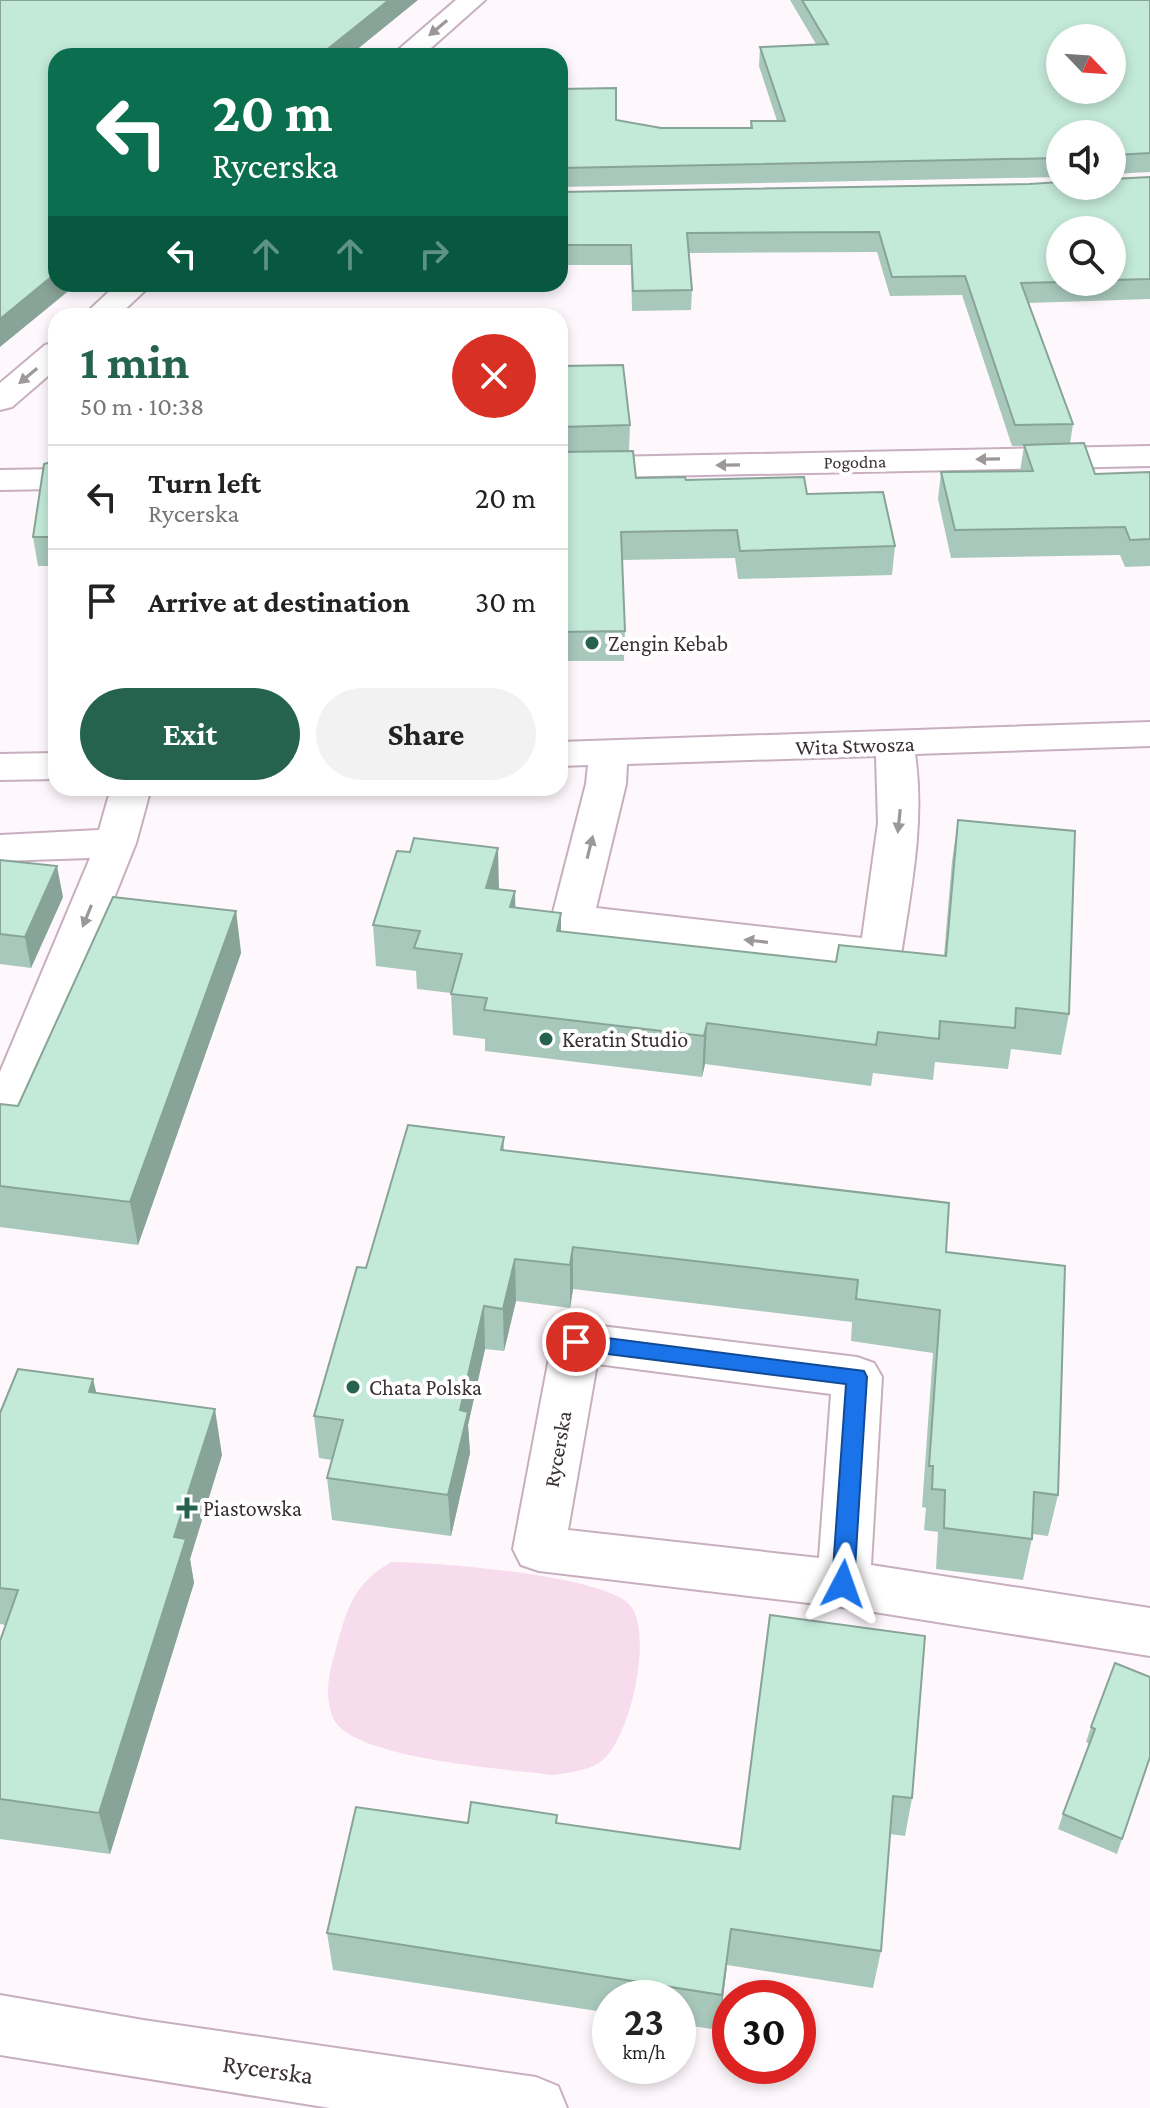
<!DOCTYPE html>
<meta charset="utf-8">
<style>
:root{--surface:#fff;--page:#f2f2f2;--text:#222;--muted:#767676;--line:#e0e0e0;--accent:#26634e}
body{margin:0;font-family:"Crimson Pro",serif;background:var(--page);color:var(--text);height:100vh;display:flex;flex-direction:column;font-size:30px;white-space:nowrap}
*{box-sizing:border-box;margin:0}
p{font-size:26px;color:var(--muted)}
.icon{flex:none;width:44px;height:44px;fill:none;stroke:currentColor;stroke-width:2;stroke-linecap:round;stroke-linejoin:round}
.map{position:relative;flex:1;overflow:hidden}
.side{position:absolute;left:48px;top:308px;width:520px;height:488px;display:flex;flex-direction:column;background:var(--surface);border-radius:24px;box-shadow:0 4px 12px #0003}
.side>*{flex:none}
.top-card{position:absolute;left:48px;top:48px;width:520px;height:244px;border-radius:24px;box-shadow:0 4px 12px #0003;background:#0b6e4f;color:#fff;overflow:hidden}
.needle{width:52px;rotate:115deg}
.buttons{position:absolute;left:1046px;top:24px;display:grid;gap:16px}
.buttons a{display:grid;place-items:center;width:80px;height:80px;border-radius:50%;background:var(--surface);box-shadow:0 4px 12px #0003;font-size:40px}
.speed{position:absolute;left:592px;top:1980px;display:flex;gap:16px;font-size:40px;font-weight:700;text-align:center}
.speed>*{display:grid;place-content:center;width:104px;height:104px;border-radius:50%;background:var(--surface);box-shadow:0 4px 12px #0003;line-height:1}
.speed small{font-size:20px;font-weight:400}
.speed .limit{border:12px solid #d22;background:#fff;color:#111}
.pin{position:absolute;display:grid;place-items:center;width:68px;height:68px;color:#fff;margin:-34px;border:4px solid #fff;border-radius:50%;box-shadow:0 2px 8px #0007}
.me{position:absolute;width:88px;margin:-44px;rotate:4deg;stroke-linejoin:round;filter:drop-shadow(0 0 6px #0008)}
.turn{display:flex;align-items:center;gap:28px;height:168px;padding:0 32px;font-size:36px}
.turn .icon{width:104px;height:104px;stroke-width:2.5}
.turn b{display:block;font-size:56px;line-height:68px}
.lanes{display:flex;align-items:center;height:76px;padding:0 32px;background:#0003;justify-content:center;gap:40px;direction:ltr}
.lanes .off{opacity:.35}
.round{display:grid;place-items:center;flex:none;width:84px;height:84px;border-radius:42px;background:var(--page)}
.headline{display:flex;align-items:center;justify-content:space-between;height:136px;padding:0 32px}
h1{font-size:48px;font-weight:700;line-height:60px;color:var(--accent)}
.action{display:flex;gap:16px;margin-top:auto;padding:16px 32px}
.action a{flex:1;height:92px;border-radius:48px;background:var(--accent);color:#fff;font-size:32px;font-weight:700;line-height:92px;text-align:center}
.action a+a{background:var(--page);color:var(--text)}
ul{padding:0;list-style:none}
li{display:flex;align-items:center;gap:24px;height:104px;padding:0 32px;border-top:2px solid var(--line)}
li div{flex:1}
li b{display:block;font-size:30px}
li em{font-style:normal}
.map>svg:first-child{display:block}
</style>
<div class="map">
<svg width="1150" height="2108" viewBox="0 0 1150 2108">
<rect width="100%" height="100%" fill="#fef8fc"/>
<path fill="#f7dced" d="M391,1562C435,1562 600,1575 629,1604C655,1631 630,1744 599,1763C585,1771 568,1773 552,1775C508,1769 351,1759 333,1718C324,1697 329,1672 335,1652C347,1610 351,1586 391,1562Z"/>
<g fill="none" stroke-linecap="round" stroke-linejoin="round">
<defs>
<path id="minor" d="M456,0H485L422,56H391Z
M117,284H152L118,316H83Z
M56,342V369L12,407L0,410V383L45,345Z
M1150,446V466L560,478V458Z
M56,469V489L0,490V470Z
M1150,722V746L915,754C925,821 911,889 901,955L895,965L880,970L572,934L557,930L551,920L586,784L588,765L560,766V742ZM876,756L878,823L862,938L596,908L626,784L627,764Z
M56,753V779L0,780V754Z
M111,788H151L136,843L30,1107L24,1119L0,1122V1072L90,858L0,861V835L99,830Z
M576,1323L857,1357L874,1363L882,1377L871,1565L1150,1608V1656L843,1607L539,1571L521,1565L513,1549L552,1342L559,1328ZM597,1364L831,1394L819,1558L568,1530Z
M0,1995L143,2020L536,2077L558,2086L567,2108H330L0,2055Z"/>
</defs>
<use href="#minor" stroke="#c8afbf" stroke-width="4"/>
<use href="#minor" fill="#fff" fill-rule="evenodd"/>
</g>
<path fill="#a8c8bb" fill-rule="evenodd" d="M790,0H1150V172L1112,174V134H1060V177L560,187V89L616,120L661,128H750L751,121H777L759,66L760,47L816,44Z
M1150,177V299L1028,303L1073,424L1070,444L1095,474L1150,472V566L1125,567L1120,555L951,558L938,499L941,472L1020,471L1024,446H1012L962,295L890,296L877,252L689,253L692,290L691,310L632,311L631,265H560V192L1029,184ZM1112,230V282H1060Z
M560,366L630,425L629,451L636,478L686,480L807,494L895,546L892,575L738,579L735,558L622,560L625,631L624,661H560Z
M56,406V566H38L33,537L53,461L49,438Z
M958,820L1069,1014L1061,1055L1011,1049L1008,1069L935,1062L933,1080L873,1073L871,1086L705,1064L702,1077L485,1051V1039L453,1035L451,993L417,989L416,971L376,966L373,925L499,889L515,891V908L561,932L836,962L944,955L952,861Z
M0,860L63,897L31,968L0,964Z
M236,911L241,953L138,1245L0,1227V1104L18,1106Z
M504,1137V1150L946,1252L1058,1495L1048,1536L1033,1534L1023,1580L936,1569L938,1532L924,1530L926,1508L922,1507L933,1353L851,1341L852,1322L573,1289L570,1308L516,1301L504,1351L485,1349L468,1425L470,1453L451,1536L332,1520L327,1478L332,1460L319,1458L314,1416L366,1268Z
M97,1393L222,1455L190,1559L194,1583L110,1854L0,1839V1641L5,1625L0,1624V1413Z
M770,1615L912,1798L905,1836L890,1834L881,1951L873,1988L727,1965L719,2030L678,2024V1998H610V2013L333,1970L327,1933L468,1823H557L740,1849Z
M1091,1727L1150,1757L1117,1854L1058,1829L1063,1814L1090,1744L1086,1742Z"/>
<path fill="#88a398" d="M389,0H418L349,56H319Z
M56,273V284H77L0,347V319Z
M498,848L499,889L487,929L486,888Z
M57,866L63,897L31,968L25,937Z
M515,891L516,932L510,907Z
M236,911L241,953L138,1245L130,1202Z
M561,913V954L557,931Z
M707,1023L705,1064L702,1077L704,1036Z
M573,1247V1289L570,1308V1265Z
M515,1259L516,1301L504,1351L503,1309Z
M484,1306L485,1349L468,1425L470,1453L451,1536L448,1495L460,1410Z
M93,1379L104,1424L89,1392Z
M215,1409L222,1455L190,1559L194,1583L110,1854L99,1813L174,1537Z
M731,1929L727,1965L719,2030L722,1995Z"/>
<path fill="#c3e9d9" stroke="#88a398" stroke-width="2" fill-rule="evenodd" d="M0,0H389L319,56H56V273L0,319Z
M802,0H1150V153L1115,155L1112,164V134H1060V158L560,168V89L616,88V120L661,128H752L751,121H785L760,47L828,44ZM1060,38H1112V90H1060Z
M1150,177V279L1112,280V230H1060V282L1021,283L1073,424L1015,425L965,276L892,277L879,232L687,233L692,290L633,291L631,245H560V192L1029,184L1060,182V186H1112V179Z
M623,365L630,425L560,427V366Z
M56,406V537H33L44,464L54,461V441L49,438Z
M1084,443L1095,474L1150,472V539L1130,540L1125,527L955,530L941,472L1033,471L1024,445Z
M633,451L636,478L685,477L686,480L804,477L807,494L883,492L895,546L740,551L737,530L621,532L625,631L560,632V452Z
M958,820L1075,831L1069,1014L1016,1008L1015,1028L940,1021L939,1039L878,1032L876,1045L707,1023L704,1036L484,1010L487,998L451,994L462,954L414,948L420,931L373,925L397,851L410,852L414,838L498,848L486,888L515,891L510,907L561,913L557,931L836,962L839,945L946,956Z
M0,860L57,866L25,937L0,934Z
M113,897L236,911L130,1202L0,1186V1104L18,1106Z
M408,1125L504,1137L501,1150L949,1203L946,1252L1065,1266L1058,1495L1034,1492L1032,1539L944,1528L945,1490L932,1489L933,1466H929L940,1310L856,1299L858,1280L573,1247L570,1265L515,1259L503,1309L484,1306L460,1410L468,1412L448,1495L327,1478L343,1420L314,1416L357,1267L366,1268Z
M18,1369L93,1379L89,1392L215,1409L174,1537L186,1539L99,1813L0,1799V1641L18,1590L0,1588V1413Z
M770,1615L925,1636L912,1798L893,1796L881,1951L731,1929L722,1995L327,1933L356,1807L468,1823L471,1802L557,1815L556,1823L740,1849Z
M1115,1663L1150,1677V1757L1122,1839L1063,1814L1095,1729L1091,1727Z"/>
<defs><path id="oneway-solid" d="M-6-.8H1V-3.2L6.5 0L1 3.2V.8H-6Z" transform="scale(2)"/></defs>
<g fill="#9c979a">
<use href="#oneway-solid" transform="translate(438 28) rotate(140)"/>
<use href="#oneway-solid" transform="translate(28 376) rotate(140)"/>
<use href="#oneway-solid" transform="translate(988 459) rotate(179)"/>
<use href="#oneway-solid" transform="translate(728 465) rotate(179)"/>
<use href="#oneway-solid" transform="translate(899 821) rotate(96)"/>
<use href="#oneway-solid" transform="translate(590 847) rotate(-76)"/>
<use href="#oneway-solid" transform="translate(87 916) rotate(112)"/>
<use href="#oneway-solid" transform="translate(756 941) rotate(-173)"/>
</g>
<path fill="#1a73e8" stroke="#114b97" stroke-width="2" d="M576,1334L864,1371L867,1377L854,1584L850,1590L843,1593L835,1590L832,1584L846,1384L576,1350L568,1347L566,1342L568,1336Z"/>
<g fill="#26634e" stroke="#fff" stroke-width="3">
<circle cx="592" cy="643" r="8"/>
<circle cx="546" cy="1039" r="8"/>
<circle cx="353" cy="1387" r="8"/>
<path d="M183 1496h8v8h8v8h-8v8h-8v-8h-8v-8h8z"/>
</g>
<g text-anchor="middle" stroke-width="8" stroke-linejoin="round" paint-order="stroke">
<g font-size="18" fill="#392f36" stroke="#fff">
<text transform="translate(855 462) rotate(-1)" y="6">Pogodna</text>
</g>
<g font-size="22" fill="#392f36" stroke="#fff" text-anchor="start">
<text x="608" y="651">Zengin Kebab</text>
<text x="562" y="1047">Keratin Studio</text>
<text x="369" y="1395">Chata Polska</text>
<text x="203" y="1516">Piastowska</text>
</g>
<g font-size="22" fill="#392f36" stroke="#fff">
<text transform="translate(855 745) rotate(-2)" y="8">Wita Stwosza</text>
<text transform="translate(557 1449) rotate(-80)" y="8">Rycerska</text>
</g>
<g font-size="26" fill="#392f36" stroke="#fff">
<text transform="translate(268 2069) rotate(8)" y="9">Rycerska</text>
</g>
</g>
</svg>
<div class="buttons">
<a><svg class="needle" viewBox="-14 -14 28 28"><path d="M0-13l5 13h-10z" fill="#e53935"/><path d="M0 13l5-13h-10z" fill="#767676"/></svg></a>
<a><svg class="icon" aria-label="sound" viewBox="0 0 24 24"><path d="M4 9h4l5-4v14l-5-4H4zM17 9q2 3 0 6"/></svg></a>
<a><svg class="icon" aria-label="search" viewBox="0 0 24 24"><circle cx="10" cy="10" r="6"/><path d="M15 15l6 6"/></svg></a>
</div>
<div class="speed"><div>23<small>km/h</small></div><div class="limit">30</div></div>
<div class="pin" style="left:576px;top:1342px;background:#d93025"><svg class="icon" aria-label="arrive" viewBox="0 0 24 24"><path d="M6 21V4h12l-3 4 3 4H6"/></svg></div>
<svg class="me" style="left:843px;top:1584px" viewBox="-20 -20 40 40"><path d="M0-17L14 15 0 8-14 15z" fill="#1a73e8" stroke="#fff" stroke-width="4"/></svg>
<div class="top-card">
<div class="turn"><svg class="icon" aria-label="left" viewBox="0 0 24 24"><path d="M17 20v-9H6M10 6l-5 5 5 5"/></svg><div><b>20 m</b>Rycerska</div></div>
<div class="lanes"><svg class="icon" aria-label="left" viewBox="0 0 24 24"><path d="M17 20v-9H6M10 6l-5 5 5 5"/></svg><svg class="icon off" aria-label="ahead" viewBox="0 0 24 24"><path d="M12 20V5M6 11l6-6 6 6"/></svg><svg class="icon off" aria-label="ahead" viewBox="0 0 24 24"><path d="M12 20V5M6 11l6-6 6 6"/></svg><svg class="icon off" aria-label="right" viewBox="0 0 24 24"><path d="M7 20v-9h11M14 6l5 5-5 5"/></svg></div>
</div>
<section class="side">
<div class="headline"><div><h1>1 min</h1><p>50 m · 10:38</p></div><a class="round" style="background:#d93025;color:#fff"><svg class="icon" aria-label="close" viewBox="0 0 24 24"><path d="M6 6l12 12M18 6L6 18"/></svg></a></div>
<ul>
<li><svg class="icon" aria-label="left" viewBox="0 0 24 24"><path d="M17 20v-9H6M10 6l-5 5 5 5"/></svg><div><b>Turn left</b><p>Rycerska</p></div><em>20 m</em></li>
<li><svg class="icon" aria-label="arrive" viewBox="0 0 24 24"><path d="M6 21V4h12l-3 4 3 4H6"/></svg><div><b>Arrive at destination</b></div><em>30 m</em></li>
</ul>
<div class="action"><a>Exit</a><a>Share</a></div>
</section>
</div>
